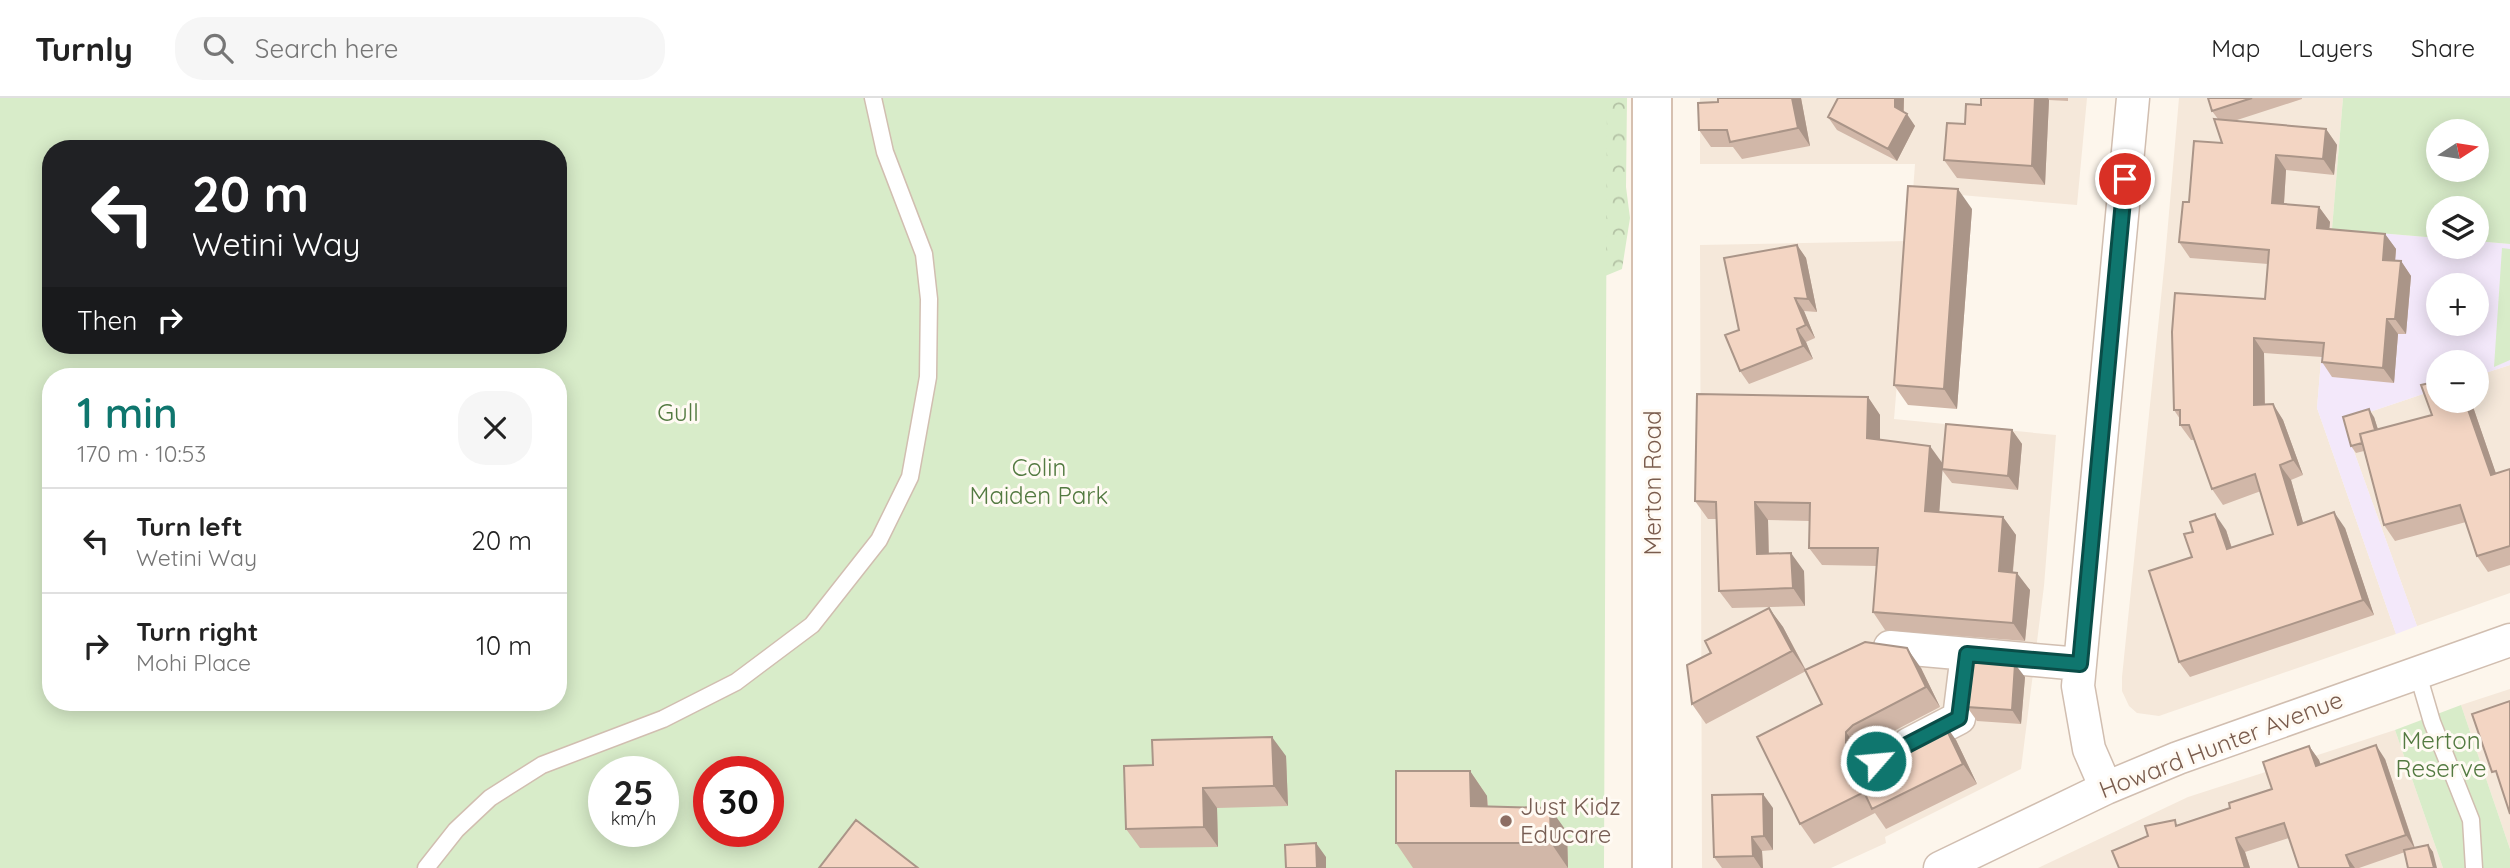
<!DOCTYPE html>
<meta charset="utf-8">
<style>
:root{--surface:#fff;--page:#f6f6f6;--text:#222;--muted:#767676;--line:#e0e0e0;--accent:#0f766e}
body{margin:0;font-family:Quicksand,sans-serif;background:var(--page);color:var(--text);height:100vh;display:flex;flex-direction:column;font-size:26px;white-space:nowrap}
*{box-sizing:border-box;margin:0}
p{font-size:23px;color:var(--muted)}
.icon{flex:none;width:38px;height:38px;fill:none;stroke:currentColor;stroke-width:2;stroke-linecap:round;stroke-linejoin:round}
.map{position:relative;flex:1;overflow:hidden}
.panel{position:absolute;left:42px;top:270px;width:525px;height:343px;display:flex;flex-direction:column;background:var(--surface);border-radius:28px;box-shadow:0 4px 18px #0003}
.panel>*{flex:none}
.top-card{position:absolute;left:42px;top:42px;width:525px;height:214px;border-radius:28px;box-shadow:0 4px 18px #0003;background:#202124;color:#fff;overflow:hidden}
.needle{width:46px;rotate:78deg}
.buttons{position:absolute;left:2426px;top:21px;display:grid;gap:14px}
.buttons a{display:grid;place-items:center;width:63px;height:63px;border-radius:50%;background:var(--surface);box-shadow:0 4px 18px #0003;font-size:35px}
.speed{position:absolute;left:588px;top:658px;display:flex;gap:14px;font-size:35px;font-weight:700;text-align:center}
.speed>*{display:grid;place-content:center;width:91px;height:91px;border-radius:50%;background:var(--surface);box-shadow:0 4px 18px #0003;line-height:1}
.speed small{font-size:18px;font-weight:400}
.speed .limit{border:10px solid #d22;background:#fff;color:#111}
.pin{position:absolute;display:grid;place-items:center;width:60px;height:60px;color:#fff;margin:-30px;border:4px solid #fff;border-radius:50%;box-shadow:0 2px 7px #0007}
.me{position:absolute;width:77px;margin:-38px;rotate:63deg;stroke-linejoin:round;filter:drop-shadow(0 0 5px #0008)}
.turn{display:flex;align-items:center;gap:24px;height:147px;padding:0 35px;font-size:32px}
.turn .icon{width:91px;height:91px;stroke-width:2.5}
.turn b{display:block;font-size:49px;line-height:60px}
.then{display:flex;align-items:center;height:66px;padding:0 35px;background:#0003;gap:14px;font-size:26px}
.round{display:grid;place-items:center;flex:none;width:74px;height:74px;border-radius:28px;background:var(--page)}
.summary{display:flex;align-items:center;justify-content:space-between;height:119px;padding:0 35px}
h1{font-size:42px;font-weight:600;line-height:52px;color:var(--accent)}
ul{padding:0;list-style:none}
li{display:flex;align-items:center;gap:21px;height:105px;padding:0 35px;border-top:2px solid var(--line)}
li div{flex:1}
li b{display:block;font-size:26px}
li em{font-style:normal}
header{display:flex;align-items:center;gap:42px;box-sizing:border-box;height:98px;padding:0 35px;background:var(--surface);border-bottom:2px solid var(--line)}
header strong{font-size:33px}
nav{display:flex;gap:38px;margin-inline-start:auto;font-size:24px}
.search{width:490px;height:63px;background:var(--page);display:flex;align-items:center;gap:18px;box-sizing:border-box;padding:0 24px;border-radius:28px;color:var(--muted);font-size:26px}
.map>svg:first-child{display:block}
</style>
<header>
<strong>Turnly</strong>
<div class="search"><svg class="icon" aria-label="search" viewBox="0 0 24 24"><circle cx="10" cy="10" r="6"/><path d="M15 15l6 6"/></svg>Search here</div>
<nav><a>Map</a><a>Layers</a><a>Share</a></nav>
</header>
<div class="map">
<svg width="2510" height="770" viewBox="0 0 2510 770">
<defs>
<pattern id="forest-crowns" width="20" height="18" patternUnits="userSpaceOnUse" patternTransform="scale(1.75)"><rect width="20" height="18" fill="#d8ecc9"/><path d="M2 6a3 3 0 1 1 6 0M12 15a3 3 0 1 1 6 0" fill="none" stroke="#b4c2a5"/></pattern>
</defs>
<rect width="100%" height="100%" fill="#fdf6ec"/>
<path fill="#f5e8da" d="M1700,0H2087L2077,107L1913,93L1915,66H1700Z
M2179,0H2343L2317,310L2396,536L2159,618L2137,615L2129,608L2122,593V579L2165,161Z
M1909,143L1894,321L2056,337L2044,488L2021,671L1885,739L1886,745L1831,770H1702L1700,147Z
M2510,267V495L2417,528L2343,323L2438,291V303H2476V278Z
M2510,591V751L2461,607Z
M2395,632L2443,770H2038L2188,699Z"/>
<path fill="#f3e8fa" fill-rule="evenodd" d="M2332,131L2438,140V149H2476V143L2510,146V267L2476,278V264H2438V291L2343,323L2417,528L2396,536L2317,310ZM2438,187H2476V226H2438Z"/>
<path fill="url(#forest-crowns)" d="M1559,0H1627L1626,89L1630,120L1622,171L1576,190Z"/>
<path fill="#d8ecc9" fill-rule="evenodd" d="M0,0H1607L1604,770H0ZM51,51H558V247H51ZM51,278H558V604H51ZM604,674H663V733H604ZM709,674H768V733H709Z
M2343,0H2510V146L2476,143V110H2438V140L2332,131ZM2476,33V72H2438V33Z
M2502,150L2510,151V262L2494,269Z
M2461,607L2510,751V770H2443L2395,632Z"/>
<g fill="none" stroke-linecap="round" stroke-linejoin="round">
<defs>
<path id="lane" d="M2417,573L2432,624L2471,722L2474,770
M426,770L456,732L490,700L542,667L663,621L736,584L812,527L879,442L910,379L928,279L929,201L924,156L885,54L873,0"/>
<path id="street" d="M1890,549L2080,566
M1909,646L1959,620L1967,556
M2106,690L2089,651L2078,588L2133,0
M1940,770L2106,690L2178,660L2510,542"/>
<path id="secondary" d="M1652,770V0"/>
</defs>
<use href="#lane" stroke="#d1beb0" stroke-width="19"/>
<use href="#street" stroke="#d1beb0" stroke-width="35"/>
<use href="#secondary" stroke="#d6c0b0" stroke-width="42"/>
<use href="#lane" stroke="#fff" stroke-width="16"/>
<use href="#street" stroke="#fff" stroke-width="32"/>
<use href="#secondary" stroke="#fff" stroke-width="38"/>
</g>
<path fill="#d1b7a8" d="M1718,0H1801L1810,48L1742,61L1733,49H1711L1699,32L1718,4Z
M1838,0H1904V14L1915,28L1897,63L1837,32L1828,19Z
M1981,0H2068V3L2049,2L2045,87L1957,80L1944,62L1965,26L1981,7Z
M2208,0H2302V1L2234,23L2326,31L2337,47L2334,77L2286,72L2284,106L2319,109L2330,124L2329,131L2385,136L2396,151L2395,163H2401L2411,178L2406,236H2398L2394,285L2332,279L2322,264V259L2264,255L2265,307L2273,306L2283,322L2303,377L2291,382L2303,425L2345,430L2374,517L2190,579L2179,564L2192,459L2226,432L2232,450L2273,436L2261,393L2223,407L2212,391L2194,342H2191L2180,327V321L2174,312L2265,201L2268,166L2190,160L2179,144L2189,104L2222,45L2218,21L2212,13Z
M1972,111L1957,311L1908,307L1894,287Z
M1797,147L1806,160L1817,214L1804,213L1815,240L1806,244L1813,261L1749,286L1740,273Z
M1868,299L1880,317V342L1942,365L2012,332L2022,346L2018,392L1952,385L1942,372L1939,414L2003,419L2016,437L2013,474L2030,492L2025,543L1885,532L1873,514L1877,468L1822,467L1809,450L1810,423L1768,422L1769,456L1804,473L1805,508L1732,510L1719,493L1717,421H1708L1695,403Z
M2438,303H2471L2496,376L2510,371V467L2488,474L2477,458L2466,424L2395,443L2384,427L2364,353L2356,355L2351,348L2374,319L2378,331L2432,317Z
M1769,510L1783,529L1806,572L1921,570L1940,609L1867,647L1860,654V659L1870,660L1956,642L1977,686L1886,731L1875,715L1814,746L1800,726L1822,606L1806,573L1706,626L1692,606Z
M2025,579L2021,626L1977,623L1967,609Z
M2309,648L2319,662L2320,666L2385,661L2415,750L2428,747L2433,754H2405L2359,770H2299L2289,740L2245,754L2250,770H2119L2178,727L2230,710L2272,691Z
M1286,658L1288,708L1217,710L1218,749L1140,750L1126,731L1153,667Z
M1470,673L1487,698L1488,708L1567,734L1568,770H1413L1396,745Z
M1773,710V752L1762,753L1763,770H1722L1714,759Z"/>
<path fill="#aa9588" d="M1792,0H1801L1810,48L1798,30Z
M1895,0H1904L1903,22L1895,9Z
M2035,0H2048L2049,2L2045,87L2032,68Z
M1907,16L1915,28L1897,63L1888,51Z
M2326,31L2337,47L2334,77L2323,61Z
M2276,57L2286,72L2283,120L2272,105Z
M1958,91L1972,111L1957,311L1944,291Z
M2319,109L2330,124L2328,145L2317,130Z
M2385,136L2396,151L2394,177L2383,162Z
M1797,147L1806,160L1817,214L1808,201Z
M2401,163L2411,178L2406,236L2395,221Z
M1795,200L1804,213L1815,240L1806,227Z
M2387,221L2398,236L2394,285L2383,270Z
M1797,231L1806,244L1813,261L1803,248Z
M2254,240L2264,255L2265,323L2254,307Z
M1868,299L1880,317V358L1867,340Z
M2465,303H2471L2502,393L2491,377Z
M2273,306L2283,322L2303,377L2293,362Z
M2369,311L2374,319L2383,348L2378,340Z
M2012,332L2022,346L2018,392L2008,378Z
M1930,348L1943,366L1938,431L1925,413Z
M2280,367L2291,382L2308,442L2298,427Z
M1755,404L1768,422L1769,474L1757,456Z
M2334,414L2345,430L2374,517L2363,502Z
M2215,416L2226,432L2237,467L2227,451Z
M2003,419L2016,437L2011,491L1999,473Z
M1791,455L1804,473L1805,508L1793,490Z
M2017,475L2030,492L2025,543L2013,525Z
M1769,510L1783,529L1806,573L1792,553Z
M1907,550L1921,570L1940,609L1926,589Z
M2015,566L2025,579L2021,626L2012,612Z
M1942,622L1956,642L1977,686L1963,666Z
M1846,634L1860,654L1859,671L1846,651Z
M1272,639L1286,658L1288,708L1274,688Z
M2376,647L2385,661L2415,751L2406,737Z
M2309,648L2319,662L2326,682L2316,668Z
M1470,673L1487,698L1488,733L1471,708Z
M1203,690L1217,710L1218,749L1204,729Z
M1763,696L1773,710V752L1764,738Z
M1550,710L1567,734L1568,770L1551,745Z
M1752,739L1762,753L1763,770H1761L1753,758Z
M2236,740L2245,754L2250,770H2245Z
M1316,745L1326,759V770H1317Z
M2428,747L2433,754L2437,770H2434Z
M2346,757L2355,770H2351Z"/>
<path fill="#f3d5c3" stroke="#aa9588" stroke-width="2" d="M1718,0H1792L1798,30L1730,44L1727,32H1699L1698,5L1718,4Z
M1838,0H1895V9L1907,16L1888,51L1828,19Z
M1981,0H2035L2032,68L1944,62L1947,25L1965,26L1966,6L1981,7Z
M2208,0H2252L2212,13Z
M2214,21L2326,31L2323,61L2276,57L2272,105L2319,109L2317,130L2385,136L2383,162L2401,163L2395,221H2387L2383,270L2322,264L2324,245L2254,240V307L2273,306L2293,362L2280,367L2298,427L2334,414L2363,502L2179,564L2149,473L2192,459L2184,436L2193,434L2190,424L2215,416L2227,451L2273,436L2255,376L2212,391L2189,327H2180V312H2174L2172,234L2175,195L2265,201L2269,152L2179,144L2183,104H2189L2194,43L2222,45Z
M1908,88L1958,91L1944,291L1894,287Z
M1797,147L1808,201L1795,200L1806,227L1797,231L1803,248L1740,273L1725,237L1739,232L1724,160Z
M2438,283V303H2465L2491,377L2510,371V448L2477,458L2460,407L2384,427L2360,336L2432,317L2421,287Z
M1697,296L1868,299L1867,340L1930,348L1925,413L2003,419L1999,473L2017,475L2013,525L1873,514L1878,450H1809L1810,405L1755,404L1757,456L1791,455L1793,490L1719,493L1716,404L1695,403Z
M2369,311L2375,332L2360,336L2362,345L2351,348L2343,319Z
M1946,326L2012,332L2008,378L1942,371Z
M1769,510L1792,553L1692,606L1687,567L1711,555L1705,543Z
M1865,544L1907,550L1926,589L1853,627L1846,634V651L1853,659L1870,660L1942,622L1963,666L1872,711L1864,694L1800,726L1757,639L1822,606L1805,572Z
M1973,562L2015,566L2012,612L1967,609Z
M2510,603V716L2496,673L2492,674L2472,616Z
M1272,639L1274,688L1203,690L1204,729L1126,731L1124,668L1153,667L1152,642Z
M2376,647L2406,737L2346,757L2351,770H2299L2284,725L2236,740L2245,770H2119L2112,753L2148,738L2145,728L2175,722L2176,728L2230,710L2229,705L2272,691L2263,664L2309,648L2316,668Z
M1396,673H1470L1471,708L1550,710L1551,745H1396Z
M1763,696L1764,738L1752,739L1753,758L1714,759L1712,697Z
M856,722L918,770H819Z
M1316,745L1317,770H1286L1285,747Z
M2428,747L2434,770H2408L2404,752Z"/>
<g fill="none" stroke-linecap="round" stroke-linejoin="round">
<defs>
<path id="route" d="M1876,663L1959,620L1967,556L2080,566L2125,81"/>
</defs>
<use href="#route" stroke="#0a4d48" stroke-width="18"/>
<use href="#route" stroke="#0f766e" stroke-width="12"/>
</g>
<circle fill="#8d6e63" stroke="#fffaf3" stroke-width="2.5" cx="1506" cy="723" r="7"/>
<g text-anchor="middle" stroke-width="6" stroke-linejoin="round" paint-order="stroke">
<g font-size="24" fill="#537a41" stroke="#fffaf3">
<text x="678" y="323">Gull</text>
<text x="1039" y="378">Colin<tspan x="1039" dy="28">Maiden Park</tspan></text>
<text x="2441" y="651">Merton<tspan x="2441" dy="28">Reserve</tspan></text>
</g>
<g font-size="24" fill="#7a5c4d" stroke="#fffaf3">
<text transform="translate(1653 385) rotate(-90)" y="8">Merton Road</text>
<text transform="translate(2221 647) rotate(-21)" y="8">Howard Hunter Avenue</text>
</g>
<g font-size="24" fill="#785e54" stroke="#fffaf3" text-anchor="start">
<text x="1520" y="717">Just Kidz<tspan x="1520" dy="28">Educare</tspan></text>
</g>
</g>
</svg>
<div class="buttons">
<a><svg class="needle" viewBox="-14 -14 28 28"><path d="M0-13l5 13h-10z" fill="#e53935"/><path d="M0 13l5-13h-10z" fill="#767676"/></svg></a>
<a><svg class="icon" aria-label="layers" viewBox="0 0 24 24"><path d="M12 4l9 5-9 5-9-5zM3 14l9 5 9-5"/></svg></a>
<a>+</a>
<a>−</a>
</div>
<div class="speed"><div>25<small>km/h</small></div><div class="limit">30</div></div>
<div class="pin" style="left:2125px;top:81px;background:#d93025"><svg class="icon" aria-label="arrive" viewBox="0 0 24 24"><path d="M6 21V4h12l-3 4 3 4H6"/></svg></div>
<svg class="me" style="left:1876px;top:663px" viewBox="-20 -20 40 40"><circle r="17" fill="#0f766e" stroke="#fff" stroke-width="3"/><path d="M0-11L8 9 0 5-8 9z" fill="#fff"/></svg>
<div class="top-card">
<div class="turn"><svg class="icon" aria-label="left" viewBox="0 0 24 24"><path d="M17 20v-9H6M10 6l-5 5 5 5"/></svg><div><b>20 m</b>Wetini Way</div></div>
<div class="then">Then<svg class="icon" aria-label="right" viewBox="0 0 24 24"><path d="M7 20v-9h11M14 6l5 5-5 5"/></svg></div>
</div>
<section class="panel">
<div class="summary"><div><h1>1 min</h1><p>170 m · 10:53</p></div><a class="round"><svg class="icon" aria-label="close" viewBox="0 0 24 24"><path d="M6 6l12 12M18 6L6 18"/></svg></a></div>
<ul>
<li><svg class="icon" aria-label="left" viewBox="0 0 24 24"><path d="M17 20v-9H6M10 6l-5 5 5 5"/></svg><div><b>Turn left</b><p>Wetini Way</p></div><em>20 m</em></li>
<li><svg class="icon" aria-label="right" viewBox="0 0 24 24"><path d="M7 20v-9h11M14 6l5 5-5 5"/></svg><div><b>Turn right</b><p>Mohi Place</p></div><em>10 m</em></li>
</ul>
</section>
</div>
